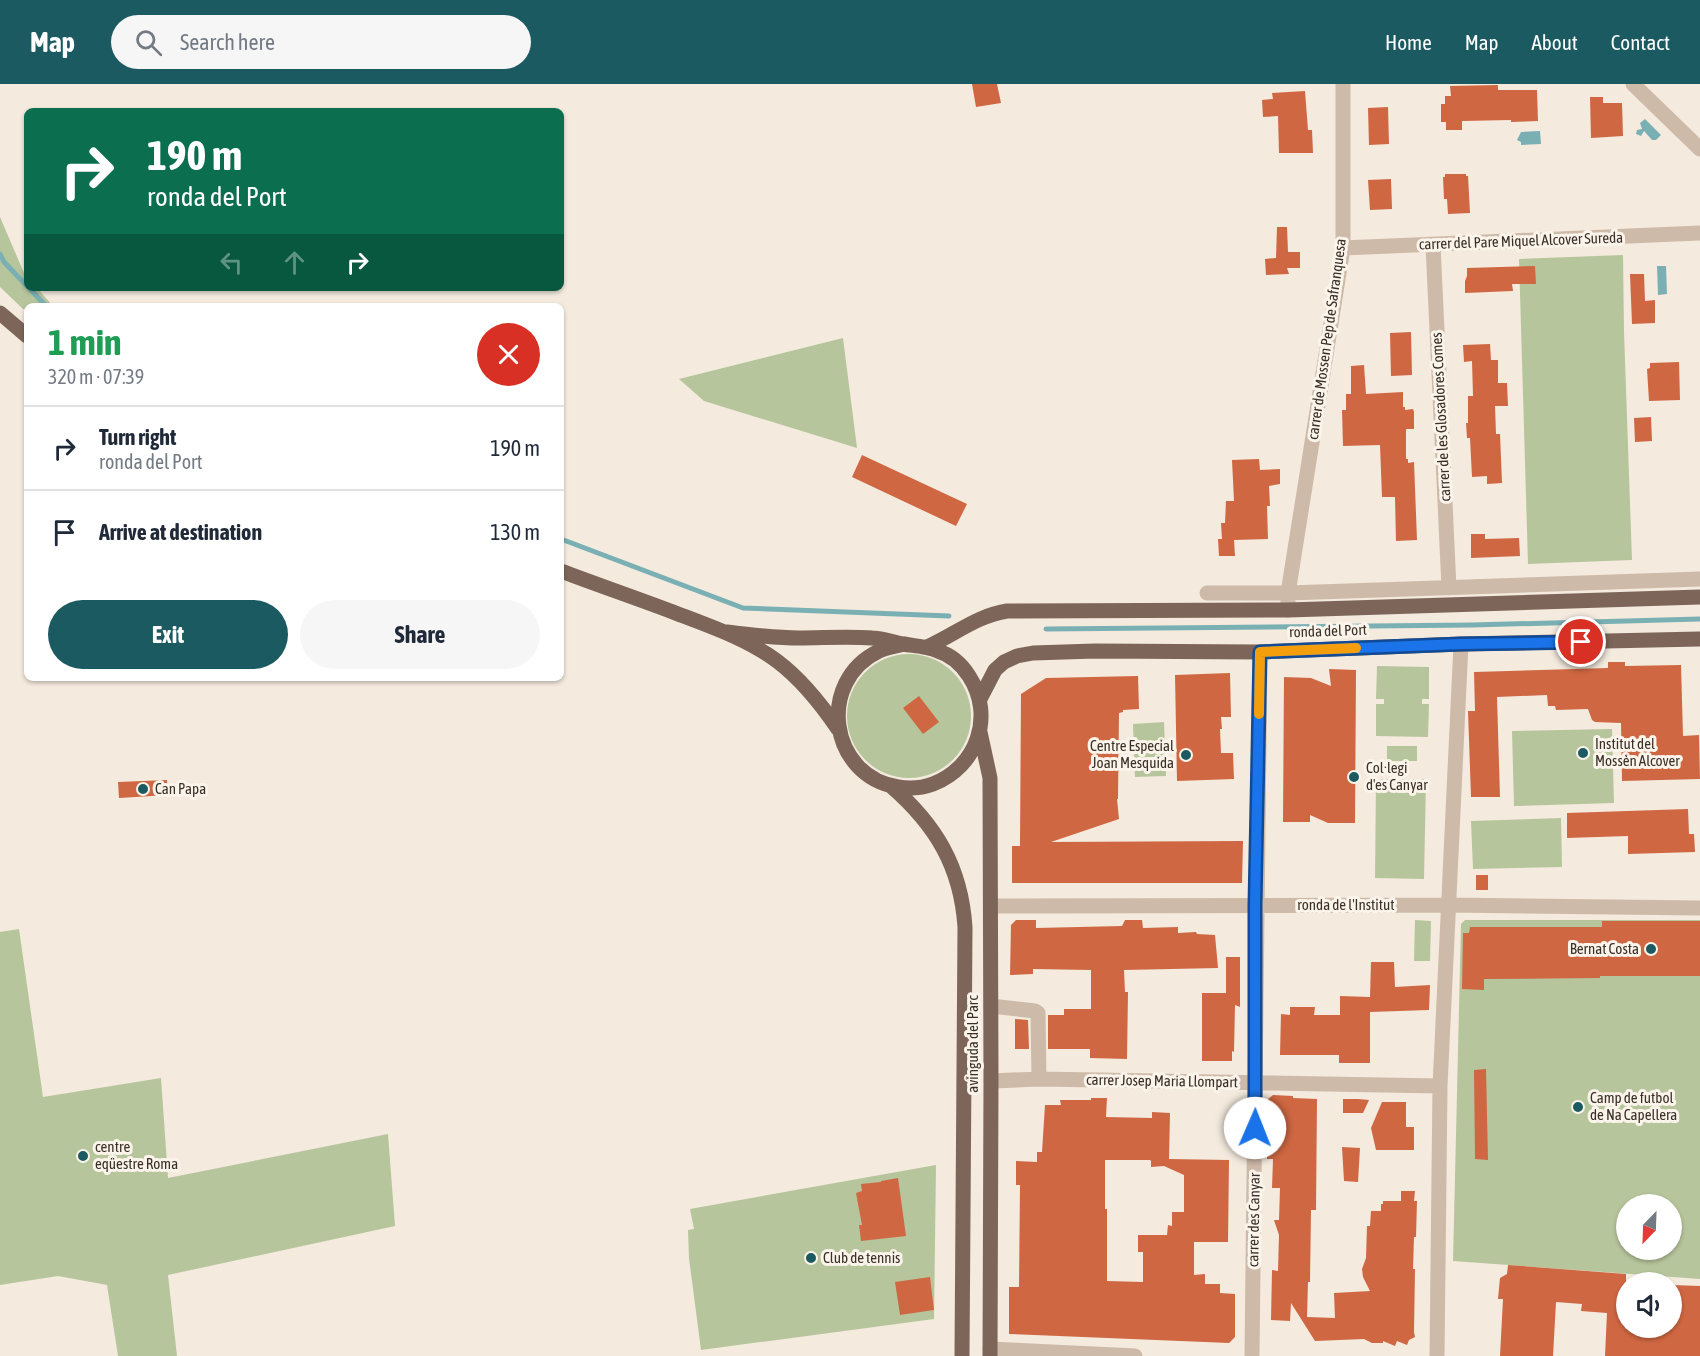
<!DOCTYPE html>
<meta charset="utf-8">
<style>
:root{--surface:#fff;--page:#f6f6f7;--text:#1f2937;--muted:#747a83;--line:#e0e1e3;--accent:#1b5a60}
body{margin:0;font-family:"Asap Condensed",sans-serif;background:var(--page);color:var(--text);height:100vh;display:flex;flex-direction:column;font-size:22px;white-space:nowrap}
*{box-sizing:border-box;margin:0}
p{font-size:20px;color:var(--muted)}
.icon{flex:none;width:33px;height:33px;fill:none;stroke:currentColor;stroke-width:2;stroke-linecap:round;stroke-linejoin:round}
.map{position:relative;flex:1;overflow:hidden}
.panel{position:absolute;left:24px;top:219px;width:540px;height:378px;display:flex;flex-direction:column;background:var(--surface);border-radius:9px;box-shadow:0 2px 4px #0004}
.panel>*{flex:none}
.guide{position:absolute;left:24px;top:24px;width:540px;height:183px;border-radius:9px;box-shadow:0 2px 4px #0004;background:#0b6e4f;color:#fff;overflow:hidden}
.needle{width:39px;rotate:203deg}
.fabs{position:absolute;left:1616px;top:1110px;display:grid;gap:12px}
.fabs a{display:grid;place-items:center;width:66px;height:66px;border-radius:50%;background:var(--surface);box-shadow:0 2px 4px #0004;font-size:30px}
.pin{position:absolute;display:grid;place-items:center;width:51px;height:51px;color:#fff;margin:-26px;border:3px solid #fff;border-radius:50%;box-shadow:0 2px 6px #0007}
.me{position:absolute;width:66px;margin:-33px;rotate:1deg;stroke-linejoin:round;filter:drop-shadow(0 0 4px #0008)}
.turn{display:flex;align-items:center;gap:21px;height:126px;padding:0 24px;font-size:27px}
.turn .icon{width:78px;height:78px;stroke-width:2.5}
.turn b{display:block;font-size:42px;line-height:51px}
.lanes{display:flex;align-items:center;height:57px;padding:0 24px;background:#0003;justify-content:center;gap:30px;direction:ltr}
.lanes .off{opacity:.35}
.round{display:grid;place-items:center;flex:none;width:63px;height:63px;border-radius:32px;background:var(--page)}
.summary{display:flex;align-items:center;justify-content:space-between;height:102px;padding:0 24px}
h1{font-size:36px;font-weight:700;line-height:45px;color:#1e9e55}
.action{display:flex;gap:12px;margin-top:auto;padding:12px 24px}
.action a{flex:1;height:69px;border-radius:36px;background:var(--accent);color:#fff;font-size:24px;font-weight:700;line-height:69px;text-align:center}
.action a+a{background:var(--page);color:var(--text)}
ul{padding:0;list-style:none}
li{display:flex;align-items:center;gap:18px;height:84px;padding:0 24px;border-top:2px solid var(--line)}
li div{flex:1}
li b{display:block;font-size:22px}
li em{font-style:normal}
header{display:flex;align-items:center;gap:36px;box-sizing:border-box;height:84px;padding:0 30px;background:var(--accent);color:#fff}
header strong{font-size:28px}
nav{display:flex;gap:33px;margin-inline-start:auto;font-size:21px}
.search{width:420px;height:54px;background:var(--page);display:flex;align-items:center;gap:15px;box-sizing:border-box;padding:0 21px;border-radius:33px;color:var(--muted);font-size:22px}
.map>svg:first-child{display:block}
</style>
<header>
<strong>Map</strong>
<div class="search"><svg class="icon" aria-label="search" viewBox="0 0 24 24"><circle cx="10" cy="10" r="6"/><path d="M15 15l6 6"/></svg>Search here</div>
<nav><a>Home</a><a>Map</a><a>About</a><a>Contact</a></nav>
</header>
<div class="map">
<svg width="1700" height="1272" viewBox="0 0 1700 1272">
<rect width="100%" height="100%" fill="#f4eade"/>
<path fill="#b7c59c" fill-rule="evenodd" d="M0,133L24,189L27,192V204H37L53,222H27V226L23,225L0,203Z
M1623,171L1624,248L1632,476L1528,480L1519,175Z
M843,254L857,364L704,317L679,295Z
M847 632a62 62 0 1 1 124 0a62 62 0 1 1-124 0Z
M1377,582L1429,583V615H1422V620H1429L1428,653L1376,652V620H1384V615H1376Z
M1164,638L1166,692L1135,693L1133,640Z
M1612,645L1614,719L1514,722L1512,647Z
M1387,662H1417V677H1387Z
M1376,695H1426L1424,795L1375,794Z
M1561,734L1562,783L1473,785L1471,737Z
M1415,836L1431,837L1430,877H1414Z
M1465,836H1700V1195L1453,1177L1461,840ZM1626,1120H1671V1166H1626Z
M19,845L43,1013L161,994L168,1094L388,1050L395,1142L168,1191L177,1272H118L107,1201L58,1192L0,1201V848Z
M936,1081L934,1235L701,1266L689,1174L688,1146L694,1145L690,1125Z"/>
<path fill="#7ab0b4" d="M1645,35L1661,51L1656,56H1652L1644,47L1641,52L1636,50L1637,46L1642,45L1640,39Z
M1540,47L1541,60L1521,61V58L1517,56L1521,48Z
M1657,182H1666L1667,210L1658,211Z"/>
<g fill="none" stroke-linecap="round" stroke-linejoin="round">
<path stroke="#7ab0b4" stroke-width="5" d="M0,170L4,178L27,202
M29,204L46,222
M561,455L743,524L949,532
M1046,545L1472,541L1700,535"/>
</g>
<path fill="#cf6742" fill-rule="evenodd" d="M972,0H997L1001,19L976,23Z
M1498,1V6H1537L1538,37L1511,38V36L1462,37V46H1446V38H1441V20H1445V12H1451L1450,2Z
M1305,7L1308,46H1312L1313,69H1279L1278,32L1263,33L1262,16L1273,15L1272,9Z
M1590,13H1603V19H1622L1623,52L1591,54Z
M1388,23L1389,60L1369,61L1368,24Z
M1445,90H1466V92H1468L1470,129L1448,130L1447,115H1444L1443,93H1445Z
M1391,95L1392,125L1370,126L1368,96Z
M1277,143H1287L1288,168H1300V184H1287L1289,190L1266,191L1265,175L1276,174Z
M1535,182L1536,200H1512L1513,207L1465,209V197L1467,192V184Z
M1630,190H1644L1645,217L1655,216V239L1632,240Z
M1411,248L1412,291L1391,292L1390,249Z
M1490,260L1491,276H1498V299H1507L1508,322H1495L1496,350H1500L1502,399L1487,400V392L1472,393L1470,354H1467L1466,339H1468V312H1473L1472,277L1464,278L1463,261Z
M1679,278L1680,316L1649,317L1647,285L1650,284V279Z
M1364,281L1366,310L1403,308V323H1405V326L1413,325L1414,328V345H1406V375H1408V379L1414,378L1417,456L1396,457L1395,413H1382L1380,361L1343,362L1342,326H1346V310H1351V282Z
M1651,333L1652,357L1635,358L1634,334Z
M862,371L967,420L956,442L852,393Z
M1259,375L1260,386L1280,385V400L1269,402L1270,422H1267L1268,455L1234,456L1235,472H1219L1218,455H1222L1221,439H1225L1226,417H1234L1232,376Z
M1471,450H1485V455L1519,454L1520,472L1471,474Z
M1608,578H1625V582L1681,581L1683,652L1699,651L1700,695L1622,697L1621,639L1595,638L1592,636L1588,625L1556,626L1555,622H1548L1547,611L1497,613L1500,713H1471L1468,627H1475L1474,588L1608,584Z
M1329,585L1356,586L1355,739H1328L1310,731V738H1283L1284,593L1311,594L1331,602Z
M1230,589L1231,633H1221L1222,645H1220L1221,669H1233L1234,695L1177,697L1175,591Z
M1138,592L1139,625L1123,626V628L1119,629L1118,715H1117L1119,735L1051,758L1243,757L1242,799H1012V762H1020L1021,610L1046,594Z
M919,612L939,638L923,650L903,624Z
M167,696L168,711L119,714L118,698Z
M1688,725L1689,750H1694L1695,768L1628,770V752L1567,754V729Z
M1476,791H1488V806H1476Z
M1016,836H1036V844L1122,842L1125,836H1142L1143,844L1178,843V849L1196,848L1197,850L1215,851L1218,884L1124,886L1125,908H1128L1127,975L1090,974V965H1048V931H1064V925H1091V886L1033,885V890L1010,891L1011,841Z
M1602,837H1700V892H1600V894L1484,895V906L1462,905L1463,849H1469L1470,843H1602Z
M1226,873H1240V923L1235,921L1234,968L1232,967V977H1202V909H1226Z
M1371,878H1394L1395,903L1430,901L1429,926L1370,928V979H1339V971H1280L1281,930L1290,931V923H1315L1314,931H1340V912L1370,913Z
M1015,935L1028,936L1029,965H1015Z
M1486,985L1488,1076L1475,1075L1474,986Z
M1273,1011L1293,1012V1014L1317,1015L1316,1126H1311L1310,1198H1308L1307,1233L1335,1234L1334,1209L1370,1207L1363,1193L1362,1185L1366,1174L1367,1142H1370L1371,1127H1381V1120H1383V1117H1401V1107H1415L1414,1117H1417L1416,1153H1414L1413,1185H1415L1414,1248L1415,1253L1409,1256L1407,1261L1397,1257L1395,1262L1383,1257V1259H1372L1364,1255L1315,1257L1291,1219L1290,1237L1271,1236L1272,1186L1278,1187L1279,1151L1274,1136H1279L1280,1104H1272L1273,1075H1267V1016Z
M1091,1014H1107L1106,1033L1152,1034V1028L1170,1029L1169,1075L1229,1076L1228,1158H1194V1191L1205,1190V1200H1220V1209L1235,1210V1253L1229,1259L1009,1250V1203H1019L1020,1101H1016V1077L1037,1078V1068H1042L1045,1021H1061L1060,1016H1091ZM1105,1076H1150L1151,1077V1083L1164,1082L1184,1091V1128H1172V1142L1168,1141L1167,1151H1138V1168H1143V1198L1107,1197V1125H1105Z
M1343,1015H1358L1369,1016L1363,1029H1343Z
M1382,1018H1406V1043H1414V1066H1376L1371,1044Z
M1342,1063L1360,1064L1358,1098L1344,1097Z
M898,1094L906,1152L861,1157L859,1141H862L856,1109L862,1107L861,1100L881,1098V1097Z
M1508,1181L1626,1190V1244H1671V1201L1700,1202V1272H1605L1607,1229L1581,1227L1582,1220L1556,1218L1553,1272H1500L1503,1215H1498L1500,1194L1507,1190Z
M930,1193L934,1226L900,1231L895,1198Z"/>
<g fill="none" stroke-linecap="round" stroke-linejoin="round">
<path stroke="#cebaa8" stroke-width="15" d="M1633,0L1700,65
M1433,161L1449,504
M1343,164L1700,149
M1207,509H1288L1700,495
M1288,526V509L1343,164V0
M991,822L1449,821L1700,824
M991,922L1035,927L1038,929L1039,995
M991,997L1039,995L1440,1002
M990,1265L1135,1272
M1252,1272C1255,1037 1256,802 1260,568
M1437,1272L1440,1002L1461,560"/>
<path stroke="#7d6659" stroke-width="15" d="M0,229L27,252
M561,487C598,501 636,514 673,528C709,542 746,554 777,577C801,595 821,620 838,645
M727,548C751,551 775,554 799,554C823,554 848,552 872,554C882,554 893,558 903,560C915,562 926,562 938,567C951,571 962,581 969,592C995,632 977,683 933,700C922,704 910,705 898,703C829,692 816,597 879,567C887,563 896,562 905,560
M927,563C956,550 976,532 1007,527L1288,526L1700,513
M980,615L995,586L1004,578L1017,572L1033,569L1095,567L1260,568L1461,560L1700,555
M980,648L990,694L991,997L990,1272
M891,702C936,741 961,783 965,843L962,1272"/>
</g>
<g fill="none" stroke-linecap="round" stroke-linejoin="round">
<defs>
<path id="route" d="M1255,1044V821L1260,568L1461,560L1581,558"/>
</defs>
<use href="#route" stroke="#114b97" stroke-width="15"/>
<use href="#route" stroke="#1a73e8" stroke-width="10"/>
<path stroke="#f59e0b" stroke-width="10" d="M1259,630L1260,568L1356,564"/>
</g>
<g fill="#1b5a60" stroke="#fbf4eb" stroke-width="2">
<circle cx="1583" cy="669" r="6"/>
<circle cx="1186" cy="671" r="6"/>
<circle cx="1354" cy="693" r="6"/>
<circle cx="143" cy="705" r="6"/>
<circle cx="1651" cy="865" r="6"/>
<circle cx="1578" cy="1023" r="6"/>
<circle cx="83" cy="1072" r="6"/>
<circle cx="811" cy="1174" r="6"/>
</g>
<g text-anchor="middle" stroke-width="6" stroke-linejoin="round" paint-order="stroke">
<g font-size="15" fill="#3a2f29" stroke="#fbf4eb">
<text transform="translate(1521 157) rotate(-2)" y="5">carrer del Pare Miquel Alcover Sureda</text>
<text transform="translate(1327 255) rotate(-82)" y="5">carrer de Mossen Pep de Safranquesa</text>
<text transform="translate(1441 333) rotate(-93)" y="5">carrer de les Glosadores Comes</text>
<text transform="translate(1328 547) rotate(-2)" y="5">ronda del Port</text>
<text x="1346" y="826">ronda de l'Institut</text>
<text transform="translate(973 960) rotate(-90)" y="5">avinguda del Parc</text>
<text transform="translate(1162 997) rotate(1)" y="5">carrer Josep Maria Llompart</text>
<text transform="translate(1254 1136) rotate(-89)" y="5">carrer des Canyar</text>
</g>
<g font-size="15" fill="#3a2f29" stroke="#fbf4eb" text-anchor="start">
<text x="1595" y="665">Institut del<tspan x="1595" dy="17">Mossèn Alcover</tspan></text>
<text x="1174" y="667" text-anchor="end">Centre Especial<tspan x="1174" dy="17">Joan Mesquida</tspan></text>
<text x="1366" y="689">Col·legi<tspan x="1366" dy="17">d'es Canyar</tspan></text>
<text x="155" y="710">Can Papa</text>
<text x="1639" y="870" text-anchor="end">Bernat Costa</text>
<text x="1590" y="1019">Camp de futbol<tspan x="1590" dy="17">de Na Capellera</tspan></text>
<text x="95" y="1068">centre<tspan x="95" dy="17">eqüestre Roma</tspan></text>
<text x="823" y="1179">Club de tennis</text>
</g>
</g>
</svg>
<div class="fabs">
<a><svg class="needle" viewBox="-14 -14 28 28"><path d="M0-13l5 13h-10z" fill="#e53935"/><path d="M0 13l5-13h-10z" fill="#747a83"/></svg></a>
<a><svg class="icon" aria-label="sound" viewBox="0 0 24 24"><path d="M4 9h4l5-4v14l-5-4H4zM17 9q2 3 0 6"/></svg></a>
</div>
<div class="pin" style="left:1581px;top:558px;background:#d93025"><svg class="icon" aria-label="arrive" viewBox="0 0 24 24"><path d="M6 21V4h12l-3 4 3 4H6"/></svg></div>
<svg class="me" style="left:1255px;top:1044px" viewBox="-20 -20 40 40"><circle r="19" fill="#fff"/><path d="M0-13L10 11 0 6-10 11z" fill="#1a73e8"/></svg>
<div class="guide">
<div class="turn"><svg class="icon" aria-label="right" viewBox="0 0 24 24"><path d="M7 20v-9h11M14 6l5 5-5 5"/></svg><div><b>190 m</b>ronda del Port</div></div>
<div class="lanes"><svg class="icon off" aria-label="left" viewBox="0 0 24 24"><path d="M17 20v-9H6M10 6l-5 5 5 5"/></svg><svg class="icon off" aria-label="ahead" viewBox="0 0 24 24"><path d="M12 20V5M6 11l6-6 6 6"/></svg><svg class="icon" aria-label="right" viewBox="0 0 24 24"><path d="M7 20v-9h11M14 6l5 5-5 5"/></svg></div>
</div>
<section class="panel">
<div class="summary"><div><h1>1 min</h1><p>320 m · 07:39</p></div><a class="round" style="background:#d93025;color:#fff"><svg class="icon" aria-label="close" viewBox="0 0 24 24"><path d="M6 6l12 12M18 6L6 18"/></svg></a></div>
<ul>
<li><svg class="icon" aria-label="right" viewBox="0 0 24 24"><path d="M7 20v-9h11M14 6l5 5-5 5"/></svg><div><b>Turn right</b><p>ronda del Port</p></div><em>190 m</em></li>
<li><svg class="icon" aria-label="arrive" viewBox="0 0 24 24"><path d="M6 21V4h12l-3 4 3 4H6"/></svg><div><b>Arrive at destination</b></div><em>130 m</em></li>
</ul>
<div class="action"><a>Exit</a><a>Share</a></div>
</section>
</div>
